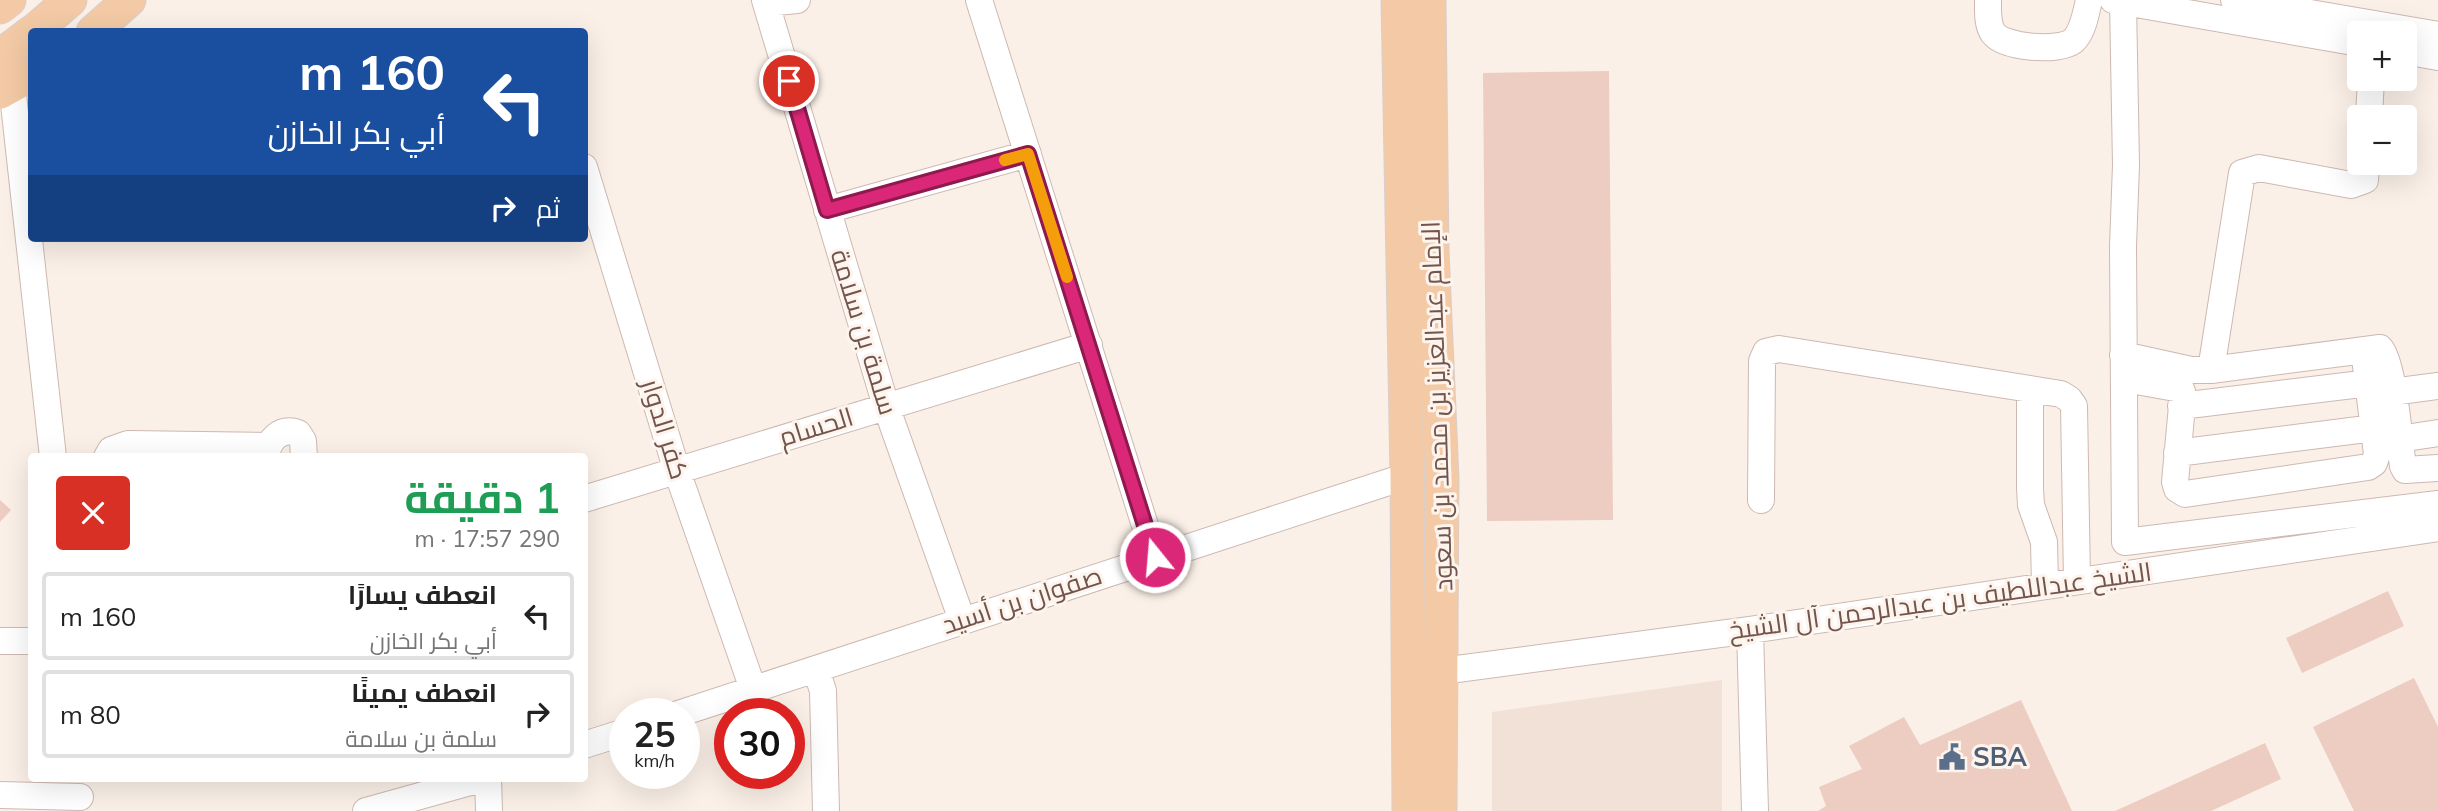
<!DOCTYPE html>
<html lang="ar">
<meta charset="utf-8">
<style>
:root{--surface:#fff;--page:#f6f6f6;--text:#222;--muted:#767676;--line:#e0e0e0}
body{margin:0;font-family:Mulish,Cairo,sans-serif;background:var(--page);color:var(--text);direction:rtl;height:100vh;display:flex;flex-direction:column;font-size:26px;white-space:nowrap}
*{box-sizing:border-box;margin:0}
p{font-size:23px;color:var(--muted)}
.icon{flex:none;width:38px;height:38px;fill:none;stroke:currentColor;stroke-width:2;stroke-linecap:round;stroke-linejoin:round}
.map{position:relative;flex:1;overflow:hidden;direction:ltr}
.panel{position:absolute;left:28px;top:453px;width:560px;height:329px;display:flex;flex-direction:column;background:var(--surface);border-radius:7px;box-shadow:0 7px 28px #0002;direction:rtl}
.panel>*{flex:none}
.top-card{position:absolute;left:28px;top:28px;width:560px;height:214px;border-radius:7px;box-shadow:0 7px 28px #0002;direction:rtl;background:#1a4fa0;color:#fff;overflow:hidden}
.tools{position:absolute;left:2347px;top:21px;display:grid;gap:14px}
.tools a{display:grid;place-items:center;width:70px;height:70px;border-radius:7px;background:var(--surface);box-shadow:0 7px 28px #0002;font-size:35px}
.speed{position:absolute;left:609px;top:698px;display:flex;gap:14px;font-size:35px;font-weight:700;text-align:center}
.speed>*{display:grid;place-content:center;width:91px;height:91px;border-radius:50%;background:var(--surface);box-shadow:0 7px 28px #0002;line-height:1}
.speed small{font-size:18px;font-weight:400}
.speed .limit{border:10px solid #d22;background:#fff;color:#111}
.pin{position:absolute;display:grid;place-items:center;width:60px;height:60px;color:#fff;margin:-30px;border:4px solid #fff;border-radius:50%;box-shadow:0 2px 7px #0007}
.me{position:absolute;width:77px;margin:-38px;rotate:343deg;stroke-linejoin:round;filter:drop-shadow(0 0 5px #0008)}
.turn{display:flex;align-items:center;gap:24px;height:147px;padding:0 28px;font-size:32px}
.turn .icon{width:91px;height:91px;stroke-width:2.5}
.turn b{display:block;font-size:49px;line-height:60px}
.then{display:flex;align-items:center;height:66px;padding:0 28px;background:#0003;gap:14px;font-size:26px}
.round{display:grid;place-items:center;flex:none;width:74px;height:74px;border-radius:7px;background:var(--page)}
.overview{display:flex;align-items:center;justify-content:space-between;height:119px;padding:0 28px}
h1{font-size:42px;font-weight:700;line-height:52px;color:#1e9e55}
ul{padding:0;list-style:none}
li{display:flex;align-items:center;gap:21px;height:88px;margin:0 14px 10px;padding:0 14px;border:4px solid var(--line);border-radius:7px}
li div{flex:1}
li b{display:block;font-size:26px}
li em{font-style:normal}
.map>svg:first-child{display:block}
</style>
<div class="map">
<svg width="2438" height="811" viewBox="0 0 2438 811">
<rect width="100%" height="100%" fill="#faf0e7"/>
<path fill="#f1e1d6" d="M1722,680V811H1492V712Z"/>
<path fill="#edccc1" d="M1609,71L1613,520L1487,521L1483,73Z
M0,500L11,510L0,522Z
M2388,591L2404,626L2302,673L2286,638Z
M2414,678L2438,727V811H2354L2313,727Z
M2021,700L2072,811H1818L1826,806L1819,787L1862,769L1849,746L1904,717L1920,745Z
M2265,743L2281,779L2211,811H2115Z"/>
<g fill="none" stroke-linecap="round" stroke-linejoin="round">
<defs>
<path id="minor" d="M765,0L886,406L962,620
M979,0L1155,557
M1988,0C1988,10 1987,24 1993,33C2004,48 2059,52 2073,41C2083,32 2086,13 2089,0
M2113,0L2359,43
M2234,0L2438,35
M2123,2L2126,165L2123,246L2125,542L2438,504
M766,3L797,0
M2404,51L2438,57
M12,86L53,457
M2369,117L2371,79
M584,167L677,471L753,689
M827,210L1028,154
M2123,355L2191,370H2211L2380,348C2394,363 2399,442 2403,466L2405,470L2438,468
M2211,370L2242,173L2259,168L2351,185L2365,180L2366,163
M2125,379L2181,389L2183,395L2175,482L2177,489L2185,494L2368,467L2374,463L2377,454L2364,350
M2030,389V488L2031,505L2044,542L2045,586
M2392,392L2438,386
M2181,406L2386,381
M2399,439L2438,433
M2177,453L2390,426
M107,457L111,450L128,444L268,446
M266,457C268,440 280,427 298,433L303,441L304,457
M584,499L1089,345
M1761,500L1762,361L1766,352L1779,349L2061,394L2069,399L2074,406L2077,581
M1750,630L1755,811
M0,641H32
M816,669L823,691L826,811
M1442,671L1750,630L2438,528
M678,714L1407,476
M584,745L625,732
M488,779L489,811
M0,795L80,797
M366,811L481,779"/>
<path id="major" d="M1398,0L1407,476L1409,811
M1429,0L1432,250L1442,478L1440,811
M0,7L9,0
M33,32L70,0
M93,32L129,0
M0,56L32,32
M0,92L32,74"/>
</defs>
<use href="#minor" stroke="#cdb9b1" stroke-width="28"/>
<use href="#major" stroke="#d8cfcd" stroke-width="35"/>
<use href="#minor" stroke="#fff" stroke-width="26"/>
<use href="#major" stroke="#f3caa5" stroke-width="33"/>
</g>
<g fill="none" stroke-linecap="round" stroke-linejoin="round">
<defs>
<path id="route" d="M789,81L827,210L1028,154L1155,557"/>
</defs>
<use href="#route" stroke="#8e194d" stroke-width="18"/>
<use href="#route" stroke="#db2777" stroke-width="12"/>
<path stroke="#f59e0b" stroke-width="12" d="M1005,160L1028,154L1067,277"/>
</g>
<defs>
<symbol id="civic-bare" viewBox="-9 -9 18 18"><path d="M-.6-6.5H3V-4.5H.6V-3L4-1V1h2V6H-6V1h2V-1L-.6-3ZM-1.2 2.5V6h2.4V2.5Z" fill="#5c6f8a" stroke="#fdf4ed" stroke-width="2.5" paint-order="stroke"/></symbol>
</defs>
<g fill-rule="evenodd">
<use href="#civic-bare" x="1933" y="738" width="38" height="38"/>
</g>
<g text-anchor="middle" stroke-width="6" stroke-linejoin="round" paint-order="stroke">
<g font-size="26" fill="#72554d" stroke="#fdf4ed">
<text transform="translate(864 332) rotate(73)" y="9">سلمة بن سلامة</text>
<text transform="translate(1437 406) rotate(-92)" y="9">الإمام عبدالعزيز بن محمد بن سعود</text>
<text transform="translate(816 427) rotate(-17)" y="9">الحسام</text>
<text transform="translate(665 429) rotate(73)" y="9">كفر الدوار</text>
<text transform="translate(1022 600) rotate(-18)" y="9">صفوان بن أسيد</text>
<text transform="translate(1940 601) rotate(-8)" y="9">الشيخ عبداللطيف بن عبدالرحمن آل الشيخ</text>
</g>
<g font-size="26" font-weight="bold" fill="#4e5e75" stroke="#fdf4ed" text-anchor="start">
<text x="1973" y="766">SBA</text>
</g>
</g>
</svg>
<div class="tools">
<a>+</a>
<a>−</a>
</div>
<div class="speed"><div>25<small>km/h</small></div><div class="limit">30</div></div>
<div class="pin" style="left:789px;top:81px;background:#d93025"><svg class="icon" aria-label="arrive" viewBox="0 0 24 24"><path d="M6 21V4h12l-3 4 3 4H6"/></svg></div>
<svg class="me" style="left:1155px;top:557px" viewBox="-20 -20 40 40"><circle r="17" fill="#db2777" stroke="#fff" stroke-width="3"/><path d="M0-11L8 9 0 5-8 9z" fill="#fff"/></svg>
<div class="top-card">
<div class="turn"><svg class="icon" aria-label="left" viewBox="0 0 24 24"><path d="M17 20v-9H6M10 6l-5 5 5 5"/></svg><div><b>160 m</b>أبي بكر الخازن</div></div>
<div class="then">ثم<svg class="icon" aria-label="right" viewBox="0 0 24 24"><path d="M7 20v-9h11M14 6l5 5-5 5"/></svg></div>
</div>
<section class="panel">
<div class="overview"><div><h1>1 دقيقة</h1><p>290 m · 17:57</p></div><a class="round" style="background:#d93025;color:#fff"><svg class="icon" aria-label="close" viewBox="0 0 24 24"><path d="M6 6l12 12M18 6L6 18"/></svg></a></div>
<ul>
<li><svg class="icon" aria-label="left" viewBox="0 0 24 24"><path d="M17 20v-9H6M10 6l-5 5 5 5"/></svg><div><b>انعطف يسارًا</b><p>أبي بكر الخازن</p></div><em>160 m</em></li>
<li><svg class="icon" aria-label="right" viewBox="0 0 24 24"><path d="M7 20v-9h11M14 6l5 5-5 5"/></svg><div><b>انعطف يمينًا</b><p>سلمة بن سلامة</p></div><em>80 m</em></li>
</ul>
</section>
</div>
